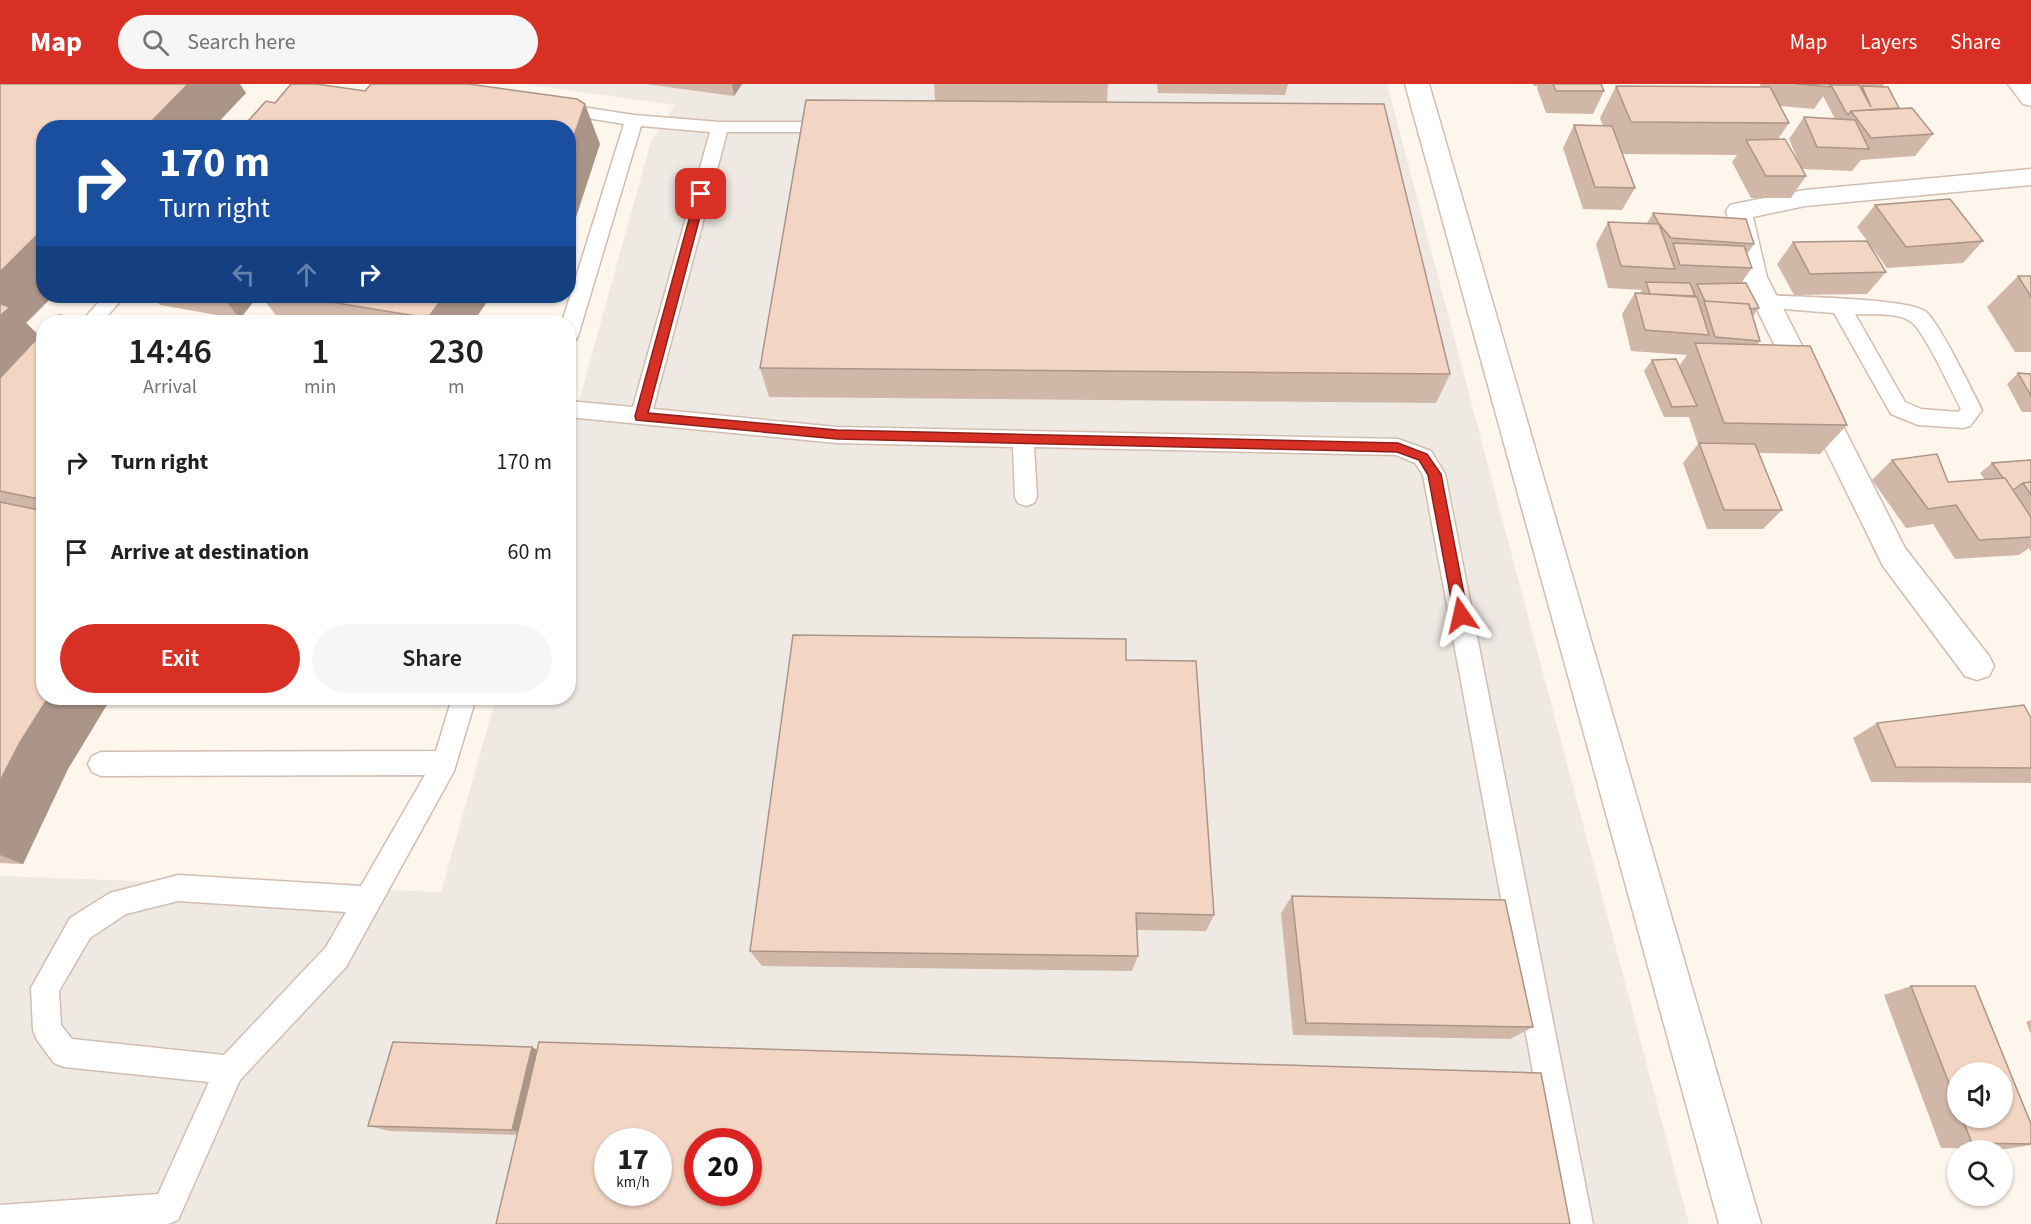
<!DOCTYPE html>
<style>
:root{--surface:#fff;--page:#f6f6f6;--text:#202124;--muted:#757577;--accent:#d93025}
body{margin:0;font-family:"Source Sans 3",sans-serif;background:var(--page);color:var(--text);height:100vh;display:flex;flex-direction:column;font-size:22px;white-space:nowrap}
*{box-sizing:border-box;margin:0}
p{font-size:20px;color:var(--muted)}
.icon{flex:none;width:33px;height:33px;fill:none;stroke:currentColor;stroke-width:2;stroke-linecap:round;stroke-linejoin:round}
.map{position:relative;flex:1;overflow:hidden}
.details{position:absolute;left:36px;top:231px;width:540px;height:390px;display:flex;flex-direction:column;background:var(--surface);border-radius:24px;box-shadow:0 2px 4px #0004}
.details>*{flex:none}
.guide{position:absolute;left:36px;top:36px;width:540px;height:183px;border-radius:24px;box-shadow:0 2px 4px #0004;background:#1a4fa0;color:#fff;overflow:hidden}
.fabs{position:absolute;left:1947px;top:978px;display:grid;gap:12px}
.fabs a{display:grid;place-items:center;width:66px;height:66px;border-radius:50%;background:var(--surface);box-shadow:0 2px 4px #0004;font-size:30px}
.speed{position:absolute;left:594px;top:1044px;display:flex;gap:12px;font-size:30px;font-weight:700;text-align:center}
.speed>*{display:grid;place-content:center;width:78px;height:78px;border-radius:50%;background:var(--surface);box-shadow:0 2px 4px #0004;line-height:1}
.speed small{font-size:15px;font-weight:400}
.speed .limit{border:9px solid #d22;background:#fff;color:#111}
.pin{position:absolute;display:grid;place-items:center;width:51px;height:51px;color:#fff;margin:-26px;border-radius:12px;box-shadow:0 3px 9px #0006}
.me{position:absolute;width:66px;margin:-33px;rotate:349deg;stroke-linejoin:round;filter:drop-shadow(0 0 4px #0008)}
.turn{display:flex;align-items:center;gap:21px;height:126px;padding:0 24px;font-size:27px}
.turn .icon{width:78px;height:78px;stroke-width:2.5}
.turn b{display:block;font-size:42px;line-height:51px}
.lanes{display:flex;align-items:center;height:57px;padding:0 24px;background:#0003;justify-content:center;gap:30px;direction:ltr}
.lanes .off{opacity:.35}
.eta{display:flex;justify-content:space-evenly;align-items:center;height:102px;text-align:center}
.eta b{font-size:36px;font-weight:600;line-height:42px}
.primary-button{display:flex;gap:12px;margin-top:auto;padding:12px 24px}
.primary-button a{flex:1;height:69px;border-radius:36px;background:var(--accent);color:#fff;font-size:24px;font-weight:600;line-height:69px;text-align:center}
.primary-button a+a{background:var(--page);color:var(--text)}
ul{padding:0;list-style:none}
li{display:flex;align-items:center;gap:18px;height:90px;padding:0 24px}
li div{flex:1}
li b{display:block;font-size:22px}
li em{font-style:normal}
header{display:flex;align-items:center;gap:36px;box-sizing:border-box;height:84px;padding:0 30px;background:var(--accent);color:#fff}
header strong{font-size:28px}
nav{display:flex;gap:33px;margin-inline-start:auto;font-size:21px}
.search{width:420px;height:54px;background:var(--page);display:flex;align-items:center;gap:15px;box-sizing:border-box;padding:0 21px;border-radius:33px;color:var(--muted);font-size:22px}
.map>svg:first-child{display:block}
</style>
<header>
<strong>Map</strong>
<div class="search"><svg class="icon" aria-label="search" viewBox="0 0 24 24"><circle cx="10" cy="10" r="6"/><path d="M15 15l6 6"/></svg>Search here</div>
<nav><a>Map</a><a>Layers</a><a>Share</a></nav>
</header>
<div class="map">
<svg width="2031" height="1140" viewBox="0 0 2031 1140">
<rect width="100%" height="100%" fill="#fdf6ec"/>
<path fill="#efe9e4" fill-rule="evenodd" d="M525,0H1387L1689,1140H0V792L441,808L496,614H568L569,353L651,57L675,21ZM608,1058H658V1108H608ZM698,1058H748V1108H698Z"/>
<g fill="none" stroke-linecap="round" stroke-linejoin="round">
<defs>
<path id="lane" d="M556,19L634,31L720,38H835L841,39L844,43L841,47L835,48H727L653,325L837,343L1398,355L1431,367L1445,390L1593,1140H1561L1423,391L1415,379L1396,371L1034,363L1037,413L1034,419L1026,422L1018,419L1015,413L1013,363L837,359L568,333V317L633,323L710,48L641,42L578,252L575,257L568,259V238H562L624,40L550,28L547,24L550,20Z
M1766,211C1795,213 1906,214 1925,227C1938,236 1973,308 1982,326L1970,342L1963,344L1918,341L1891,330L1834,229L1759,223L1756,218L1759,213ZM1855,230C1871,231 1896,228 1910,237C1923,244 1952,308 1961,325L1958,328L1921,325L1905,318Z
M104,212H125L102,238H81Z
M452,614H476L454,687L346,883L240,996L178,1136L168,1140H0V1121L158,1110L209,998L64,983L54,979L37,956L33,946L31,904L70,834L110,809L178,791L361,802L425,691L101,692L92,688L88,680L92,672L101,668L436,667ZM178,817L346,828L326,863L224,971L72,955L61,941L59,907L90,854L126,830Z"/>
<path id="street" d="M1405,0H1429L1761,1140H1719Z
M2031,85V101L1805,122L1753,133L1767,193L1905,464L1989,572L1994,582L1989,592L1977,596L1965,592L1883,482L1741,193L1726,127L1730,121L1739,119L1805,106Z"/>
<path id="secondary" d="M2008,0H2031V22L2023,20Z"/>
</defs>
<use href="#lane" stroke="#d1beb0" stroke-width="3"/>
<use href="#street" stroke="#d1beb0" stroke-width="3"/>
<use href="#secondary" stroke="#d6c0b0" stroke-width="3"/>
<use href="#lane" fill="#fff" fill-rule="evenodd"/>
<use href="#street" fill="#fff" fill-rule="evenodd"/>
<use href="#secondary" fill="#fff" fill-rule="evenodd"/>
</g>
<path fill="#d1b7a8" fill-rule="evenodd" d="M0,0L246,9L44,212H53L26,239L39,252L44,247V614H111L68,685L23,780L0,779Z
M645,0H742L734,12Z
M934,0H1108L1107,18L1450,290L1436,319L769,313L760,284L935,17Z
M1157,0H1288L1285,11L1158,9Z
M1533,0H1601L1604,7L1593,30L1546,29L1537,4L1538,2H1534Z
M1760,0H1884L1882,3L1899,24L1933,50L1915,72L1861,76L1852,87L1802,85L1806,92L1791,114H1751L1732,78L1737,71L1622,70L1635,104L1622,126L1583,125L1563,64L1574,41L1603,42L1600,34L1616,2L1761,3ZM1826,8L1823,12L1835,35L1804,33L1789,55L1798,77L1778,55L1789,39L1780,22L1814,25Z
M1875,121L1983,157L1963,179L1887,184L1857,143Z
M1653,129L1754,160L1747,170L1752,184L1741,199L1759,224L1753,232L1760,257L1757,261L1847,341L1820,370L1758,369L1782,426L1763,445H1707L1683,379L1698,360L1689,333H1664L1644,287L1652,276L1679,282L1687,271L1631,267L1622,230L1635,209H1640L1642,206L1608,204L1596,160L1608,138L1647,139Z
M1793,158L1886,188L1867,210L1794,211L1777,180Z
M2018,192H2031V268H2015L1987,223Z
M152,212H491L473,238H281L262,213L258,212L240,235L160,221Z
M2018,289L2031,290V328H2022L2007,300Z
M1892,376L1948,398L1985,396L1980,389L1992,379L2031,376V468L2029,464L2019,471L1955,475L1933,440L1906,444L1872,396Z
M1126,576L1214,831L1206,847L1137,846L1138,872L1132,887L762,882L750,867Z
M186,614H385L381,621Z
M2031,634V699L1871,698L1853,654L1877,639Z
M1292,812L1533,943L1510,955L1293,951L1281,829Z
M1911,902L2031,1040V1061L2006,1065L1941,1064L1884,911ZM1958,988L2002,1034H1958Z
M2031,936V950L2026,938Z
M532,963L517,1051L389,1047L368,1042Z"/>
<path fill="#aa9588" d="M188,0H240L246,9L213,44H145Z
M732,0H742L734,12Z
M585,20L600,60L568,158V69Z
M44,144V212H53L26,239L44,256L0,313V188Z
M222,212H258L240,235Z
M444,212H491L473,238H431L428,234Z
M48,614H111L68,685L23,780L0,771V697L20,658Z
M372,614H385L381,621Z
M532,963L547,971L529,1052L512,1046Z"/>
<path fill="#f3d5c3" stroke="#aa9588" stroke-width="1.5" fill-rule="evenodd" d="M0,0H188L145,44H44V144L0,188Z
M291,0H317L365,7L371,0H469L577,15L585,20L568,69V44H242L266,17L275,19Z
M1553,0H1601L1604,7H1556Z
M1797,0H1829L1830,3Z
M1831,1H1859L1871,23L1862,2L1888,3L1899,24L1851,27L1849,30H1847Z
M1616,2L1770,3L1789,39L1631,38Z
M806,16L1384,20L1450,290L760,284Z
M1912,24L1933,50L1871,54L1851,27Z
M1804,33L1855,36L1869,65L1817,63Z
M1574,41L1612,42L1635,104L1595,103Z
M1785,55L1806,92H1766L1746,56Z
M1950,115L1983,157L1906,163L1875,121Z
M1653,129L1746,135L1754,160L1671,154L1659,140L1675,185L1621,182L1608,138L1659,140Z
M1867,157L1886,188L1810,190L1793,158Z
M1673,159L1744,162L1752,184L1680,181Z
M2018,192H2031V213Z
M1646,198L1690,199L1695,212L1650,210Z
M1746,199L1759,224L1750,225L1749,220L1705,217L1697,200Z
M1635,209L1697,213L1709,251L1645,246Z
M294,212H444L428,234Z
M1704,217L1749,220L1760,257L1715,253Z
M0,220L10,223L0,232Z
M59,231L103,238H52Z
M44,247V416L0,407V294Z
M1695,259L1810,262L1847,341L1724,339Z
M1676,275L1697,322L1672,323L1652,276Z
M2018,289L2031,290V312Z
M1699,359L1755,360L1782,426H1724Z
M1937,370L1948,398L2005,394L2031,433V453L1979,456L1956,421L1928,425L1892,376Z
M2031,376V398L2023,399L2013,406L2005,394H2003L1992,379Z
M2031,398V411L2023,399Z
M0,418L44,427V614H48L20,658L0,697Z
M793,551L1126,555V576L1196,577L1214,831L1136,829L1138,872L750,867Z
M2024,621L2031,634V684L1896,683L1877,639Z
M1292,812L1505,816L1533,943L1306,939Z
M1911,902H1975L2031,1040V1060L1972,1059L1962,1034H2002V988H1958V1022Z
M393,958L532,963L512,1046L368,1042Z
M539,958L1541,989L1570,1140H496ZM608,1058H658V1108H608ZM698,1058H748V1108H698Z"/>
<path fill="#d93025" stroke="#8d1f18" stroke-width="1.5" d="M701,106L706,110L648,329L837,346L1398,359L1427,370L1441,390L1468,531L1466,535L1461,536L1454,531L1428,391L1419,376L1397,368L837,355L636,336L635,332L696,110Z"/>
</svg>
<div class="fabs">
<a><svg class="icon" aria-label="sound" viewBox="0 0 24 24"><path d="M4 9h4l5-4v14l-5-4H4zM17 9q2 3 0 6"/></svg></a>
<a><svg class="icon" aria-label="search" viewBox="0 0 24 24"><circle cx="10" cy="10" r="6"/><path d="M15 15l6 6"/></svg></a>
</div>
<div class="speed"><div>17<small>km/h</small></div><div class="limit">20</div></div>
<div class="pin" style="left:701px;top:110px;background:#d93025"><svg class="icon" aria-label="arrive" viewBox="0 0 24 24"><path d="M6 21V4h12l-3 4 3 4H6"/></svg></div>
<svg class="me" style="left:1461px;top:531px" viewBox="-20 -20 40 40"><path d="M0-17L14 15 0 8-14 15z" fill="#d93025" stroke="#fff" stroke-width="4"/></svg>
<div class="guide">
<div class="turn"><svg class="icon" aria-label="right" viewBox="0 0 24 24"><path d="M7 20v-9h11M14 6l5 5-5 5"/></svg><div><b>170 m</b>Turn right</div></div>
<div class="lanes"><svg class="icon off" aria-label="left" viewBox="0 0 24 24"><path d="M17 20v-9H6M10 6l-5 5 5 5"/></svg><svg class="icon off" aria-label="ahead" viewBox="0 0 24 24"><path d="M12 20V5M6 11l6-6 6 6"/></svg><svg class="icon" aria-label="right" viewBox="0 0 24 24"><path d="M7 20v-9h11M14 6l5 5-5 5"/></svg></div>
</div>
<section class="details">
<div class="eta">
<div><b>14:46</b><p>Arrival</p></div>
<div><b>1</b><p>min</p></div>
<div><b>230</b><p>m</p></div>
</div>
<ul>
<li><svg class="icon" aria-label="right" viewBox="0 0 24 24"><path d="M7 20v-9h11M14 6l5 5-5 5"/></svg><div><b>Turn right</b></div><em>170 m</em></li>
<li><svg class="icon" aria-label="arrive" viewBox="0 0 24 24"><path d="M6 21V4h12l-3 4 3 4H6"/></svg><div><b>Arrive at destination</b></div><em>60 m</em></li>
</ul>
<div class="primary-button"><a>Exit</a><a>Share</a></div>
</section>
</div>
